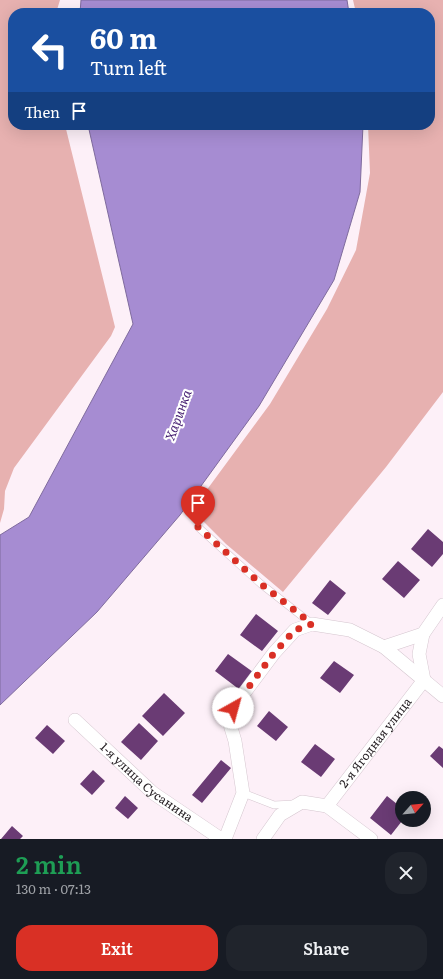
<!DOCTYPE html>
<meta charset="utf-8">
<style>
:root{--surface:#171b24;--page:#20242c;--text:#f1f3f6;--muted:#9ea1a6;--accent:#d93025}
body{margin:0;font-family:Literata,serif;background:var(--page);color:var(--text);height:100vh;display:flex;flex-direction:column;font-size:15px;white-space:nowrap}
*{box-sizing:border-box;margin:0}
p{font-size:13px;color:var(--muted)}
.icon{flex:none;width:22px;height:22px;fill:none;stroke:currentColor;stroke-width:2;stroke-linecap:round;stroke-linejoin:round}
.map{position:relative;height:839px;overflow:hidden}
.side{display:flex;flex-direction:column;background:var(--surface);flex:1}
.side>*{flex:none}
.guide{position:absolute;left:8px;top:8px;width:427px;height:122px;border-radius:16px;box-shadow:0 4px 16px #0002;background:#1a4fa0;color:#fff;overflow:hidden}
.needle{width:26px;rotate:63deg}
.tools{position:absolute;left:395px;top:791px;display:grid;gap:8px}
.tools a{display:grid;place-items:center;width:36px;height:36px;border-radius:50%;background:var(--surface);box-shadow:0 4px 16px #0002;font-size:20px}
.pin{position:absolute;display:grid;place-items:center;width:34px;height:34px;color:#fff;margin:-41px -17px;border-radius:50% 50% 50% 0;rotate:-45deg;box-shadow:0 0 4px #0007}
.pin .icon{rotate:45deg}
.me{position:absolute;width:44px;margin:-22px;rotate:38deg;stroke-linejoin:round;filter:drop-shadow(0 0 3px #0008)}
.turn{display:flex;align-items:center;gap:14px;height:84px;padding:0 16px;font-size:18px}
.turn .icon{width:52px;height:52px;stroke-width:2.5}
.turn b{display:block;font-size:28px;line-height:34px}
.then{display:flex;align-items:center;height:38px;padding:0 16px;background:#0003;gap:8px;font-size:15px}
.round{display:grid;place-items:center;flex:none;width:42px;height:42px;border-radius:16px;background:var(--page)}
.overview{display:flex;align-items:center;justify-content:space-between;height:68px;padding:0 16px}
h1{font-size:24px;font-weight:600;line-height:30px;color:#1e9e55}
.button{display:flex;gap:8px;margin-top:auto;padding:8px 16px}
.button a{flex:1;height:46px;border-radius:16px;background:var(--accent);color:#fff;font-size:16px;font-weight:600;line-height:46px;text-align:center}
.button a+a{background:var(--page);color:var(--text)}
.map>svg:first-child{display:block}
</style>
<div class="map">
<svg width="443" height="839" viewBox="0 0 443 839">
<rect width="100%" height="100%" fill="#fdf0f8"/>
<path fill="#e7b1b0" d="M0,0H60L56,13H13V125H65L115,327L111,336L14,468L5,491L4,509L0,523Z
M353,0H443V392L386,467L283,592L226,544L192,510L270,404L327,309L356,250L370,173L368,125H430V13H356Z"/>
<path fill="#a68cd2" stroke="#7f6b9d" d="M81,0H347L349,13H80Z
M88,125H363L360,192L334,280L259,406L180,515L97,612L0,705V535L29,517L133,324Z"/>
<path fill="#6a3b74" d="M428,529L443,542V554L432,567L411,549Z
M398,561L420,580L404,598L382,579Z
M330,580L346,593L328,615L312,603Z
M256,614L278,631L262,651L240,635Z
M228,654L253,672L240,690L215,671Z
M334,661L354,675L340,693L320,678Z
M164,693L185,713L163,736L142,716Z
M269,711L288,727L276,741L257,726Z
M139,723L158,741L141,760L121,742Z
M47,725L65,741L53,754L35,738Z
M315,744L335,759L321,777L301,762Z
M439,746L443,749V768L430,756Z
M221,760L231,768L202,803L192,795Z
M93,770L105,781L92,795L80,784Z
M125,796L138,808L128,819L115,808Z
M387,796L402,808V821L391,835L370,818Z
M12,826L23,836L20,839H1Z"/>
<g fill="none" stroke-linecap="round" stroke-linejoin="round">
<defs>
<path id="service" d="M198,527L261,584L312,624
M243,793L274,805L294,804"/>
<g id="minor">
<path d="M384,647L423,634"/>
<path id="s1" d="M75,720L153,793L221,839"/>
<path d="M327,806L371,839"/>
<path d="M225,839L243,793L235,741L228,718L233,708L274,653L295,630L312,624L350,630L384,647L443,696"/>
<path id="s2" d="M263,839L280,815L302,802L327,806L424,680L419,654L423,634L443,605"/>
</g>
</defs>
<use href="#service" stroke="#d5c6cf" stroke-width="8"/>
<use href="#minor" stroke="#d5c6cf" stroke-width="14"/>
<use href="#service" stroke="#fff" stroke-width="7"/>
<use href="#minor" stroke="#fff" stroke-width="13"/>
</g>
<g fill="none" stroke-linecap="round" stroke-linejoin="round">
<path stroke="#d93025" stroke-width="7" stroke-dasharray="0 12.6" d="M198,527L261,584L312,624L295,630L274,653L233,708"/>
</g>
<g text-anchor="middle" stroke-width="4" stroke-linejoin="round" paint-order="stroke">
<g font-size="12" fill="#241e22" stroke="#fff">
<text dy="4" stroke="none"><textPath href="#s2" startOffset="160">2-я Ягодная улица</textPath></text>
<text dy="4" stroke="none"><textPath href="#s1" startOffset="95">1-я улица Сусанина</textPath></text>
</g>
<g font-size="13" font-style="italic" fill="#451f71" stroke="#fff">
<text transform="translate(178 415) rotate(-70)" y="5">Харинка</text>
</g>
</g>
</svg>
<div class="tools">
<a><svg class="needle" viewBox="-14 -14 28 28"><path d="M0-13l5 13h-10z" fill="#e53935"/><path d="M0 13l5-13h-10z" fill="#9ea1a6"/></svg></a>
</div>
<div class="pin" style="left:198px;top:527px;background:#d93025"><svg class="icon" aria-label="arrive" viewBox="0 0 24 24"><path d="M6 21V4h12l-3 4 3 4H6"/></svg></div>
<svg class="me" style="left:233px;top:708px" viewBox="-20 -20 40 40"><circle r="19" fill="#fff"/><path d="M0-13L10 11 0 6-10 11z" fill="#d93025"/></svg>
<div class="guide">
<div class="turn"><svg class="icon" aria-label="left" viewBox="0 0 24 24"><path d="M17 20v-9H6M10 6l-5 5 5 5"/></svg><div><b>60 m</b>Turn left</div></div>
<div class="then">Then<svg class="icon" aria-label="arrive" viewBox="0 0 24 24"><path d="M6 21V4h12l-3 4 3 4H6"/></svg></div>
</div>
</div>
<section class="side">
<div class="overview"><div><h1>2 min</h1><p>130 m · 07:13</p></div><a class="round"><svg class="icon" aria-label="close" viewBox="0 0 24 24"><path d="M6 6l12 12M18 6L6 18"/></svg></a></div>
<div class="button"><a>Exit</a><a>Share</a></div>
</section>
